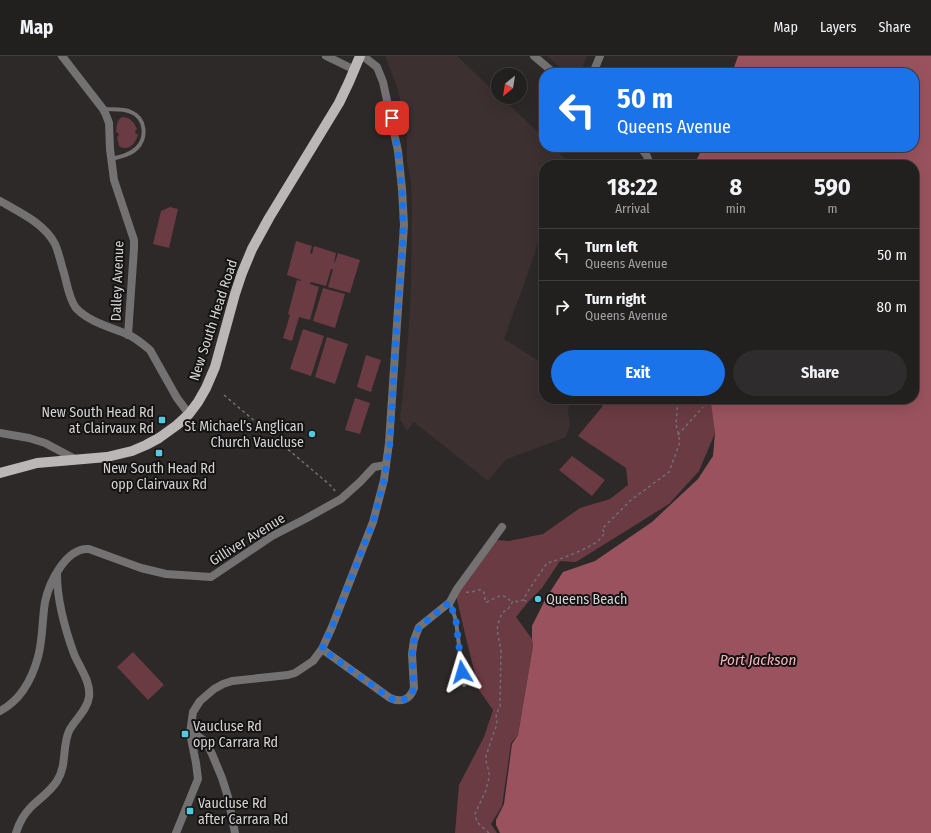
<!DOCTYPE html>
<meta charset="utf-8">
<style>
:root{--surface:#221f1f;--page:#2e2c2c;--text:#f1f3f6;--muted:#a2a2a4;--line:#3f3d3d;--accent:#1a73e8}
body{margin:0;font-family:"Fira Sans Condensed",sans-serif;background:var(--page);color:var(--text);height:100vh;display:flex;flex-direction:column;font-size:15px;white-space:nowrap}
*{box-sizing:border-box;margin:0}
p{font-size:13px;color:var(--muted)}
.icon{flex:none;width:22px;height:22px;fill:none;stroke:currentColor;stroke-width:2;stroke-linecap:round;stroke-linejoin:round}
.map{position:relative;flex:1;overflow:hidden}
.sheet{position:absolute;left:539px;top:104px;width:380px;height:244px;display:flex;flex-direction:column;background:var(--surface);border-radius:16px;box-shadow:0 4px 16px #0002,0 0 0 1px var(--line)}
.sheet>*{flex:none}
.guide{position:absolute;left:539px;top:12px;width:380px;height:84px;border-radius:16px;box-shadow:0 4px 16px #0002,0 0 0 1px var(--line);background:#1a73e8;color:#fff;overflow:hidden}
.needle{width:26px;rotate:210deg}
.controls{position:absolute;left:491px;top:12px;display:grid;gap:8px}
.controls a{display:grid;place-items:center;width:36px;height:36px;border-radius:50%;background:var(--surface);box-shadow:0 4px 16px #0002,0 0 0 1px var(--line);font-size:20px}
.pin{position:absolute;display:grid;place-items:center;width:34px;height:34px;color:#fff;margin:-17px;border-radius:8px;box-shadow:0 2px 6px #0006}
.me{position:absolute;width:44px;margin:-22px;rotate:353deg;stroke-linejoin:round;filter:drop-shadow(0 0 3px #0008)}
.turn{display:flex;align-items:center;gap:14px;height:84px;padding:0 12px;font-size:18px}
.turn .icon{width:52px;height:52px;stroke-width:2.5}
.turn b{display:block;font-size:28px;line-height:34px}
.eta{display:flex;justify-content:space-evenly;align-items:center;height:68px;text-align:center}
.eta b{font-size:24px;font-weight:700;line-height:28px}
.action{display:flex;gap:8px;margin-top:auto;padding:8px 12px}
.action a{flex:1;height:46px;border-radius:24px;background:var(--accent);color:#fff;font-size:16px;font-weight:700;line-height:46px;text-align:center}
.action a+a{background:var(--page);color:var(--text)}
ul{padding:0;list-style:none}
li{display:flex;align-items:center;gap:12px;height:52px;padding:0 12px;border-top:1px solid var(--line)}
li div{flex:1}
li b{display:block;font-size:15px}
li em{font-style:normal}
header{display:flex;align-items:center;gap:24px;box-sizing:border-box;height:56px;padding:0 20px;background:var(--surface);border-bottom:1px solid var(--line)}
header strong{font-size:19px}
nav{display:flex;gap:22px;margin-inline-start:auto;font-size:14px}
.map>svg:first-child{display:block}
</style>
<header>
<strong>Map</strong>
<nav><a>Map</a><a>Layers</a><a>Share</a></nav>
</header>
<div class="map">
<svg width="931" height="777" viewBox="0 0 931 777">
<rect width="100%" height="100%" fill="#2d2929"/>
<path fill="#3c3031" d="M385,0H457L498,39V41H501L544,82V91H553L572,109H544V167L541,171L535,197L504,283L539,305L540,312L544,313V343H570L568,356L570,368L566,381L505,404L488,425L414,366L407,375L400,363L405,318L409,268L411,231L412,152L411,126L407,105V78L403,55L397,31Z
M547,0H587L580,17H566Z"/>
<path fill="#6a3b42" d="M122,61C130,61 134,66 137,73L135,75L136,78H138C136,88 128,96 119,90L117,81L119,79L118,77L116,76C117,70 116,65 122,61Z
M170,151L178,153L169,192L153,188L161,155Z
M296,185L312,190L310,197L312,198L314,190L336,197L334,207L335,206L338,197L360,204L350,237L328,231L333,213H331L326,230L311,226L310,228L319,231L310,264L299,261L292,285L283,282L290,259L288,258L297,224L301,225V224L287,219Z
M323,232L345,238L335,272L313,265Z
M303,273L324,280L311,320L290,313Z
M327,281L348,288L335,328L315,321Z
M366,299L381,304L371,336L357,331Z
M355,342L370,347L360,378L345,374Z
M604,343H711L715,377L699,415L669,448L576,506L560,505L542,532L529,545L516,561L532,583L533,590L518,679L511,687L502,750L491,768L497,777H455L459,729L484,681L493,654L479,634L465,578L456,539L496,484L509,485L543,478L580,452L610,443L628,429L626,412L578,380L602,351Z
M572,400L605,424L592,440L559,414Z
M133,596L164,629L148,644L117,611Z"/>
<path fill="#9a535e" d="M738,0H931V777H500L496,769V764L504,748L512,688L518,679L533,590L532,583V570L546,542L563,516L595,505L652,466L698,423L713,400L715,377L711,347L719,346L718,343H914V109H694L703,91H914V17H732Z"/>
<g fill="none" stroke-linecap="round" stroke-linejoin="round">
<path stroke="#726f6f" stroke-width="1.5" stroke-dasharray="3 3" stroke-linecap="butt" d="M224,339L330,429L336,436
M678,379L703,351
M466,536C476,538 485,525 485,546H487C498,541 503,535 512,547
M524,544L527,546
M489,777L477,766L475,758L486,734L489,722V716L486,705V700L493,679L497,668L496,658L500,651V647L501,594L497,574L498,568L502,557L509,552L513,545H516L518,546L523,544L530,532L547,507C559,504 590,492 599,484C601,482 603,479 605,477L602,473L631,444L669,416L680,386L676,368L678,343"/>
<path stroke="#737171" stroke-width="4" d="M103,53C112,54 122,52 131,56C146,62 147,82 137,92C130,99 120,101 111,103
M450,546L456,565L464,629"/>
<path stroke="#737171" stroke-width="8" d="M62,0L103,53L106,59L109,67L110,93L114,124L134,184V192L128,279
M326,0L355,14
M534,0L554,17
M593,17L600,0
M640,91C645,97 649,101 649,109
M0,145C19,156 44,167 55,188C59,197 61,208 64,217C67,228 69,243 76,252C89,266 110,271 127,278C136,282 143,288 150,294L177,342L189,358
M0,377L29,382L45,387L75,403
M322,593L390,642C401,647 410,644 414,632L412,598L414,584L419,571L450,546L457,533L502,471
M0,655C21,644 32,623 38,601C43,583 42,564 45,546C49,527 66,491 89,493L141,512L166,518L211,521L272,480L305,463L341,443L360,426L374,411L386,409
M190,677L195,678L206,686L212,698L222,722L228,741L235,777
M16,777C19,767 24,758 31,751C40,742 50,736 57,725C67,710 62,691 69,675C75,663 87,655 89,641C91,626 80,612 74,598C65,573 57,545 57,518"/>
<path stroke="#737171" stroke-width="8" d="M176,777L198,723L196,707L190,677L193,656L200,645L214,633L223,628L232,625L288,619L295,617L313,605L322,593L332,571L373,466L384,424L389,387L398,253L403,184L404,169L402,133L398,95L383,26L377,11L363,0"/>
<path stroke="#bcb7b7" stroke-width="10" d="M0,417L26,410L37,407L107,401L132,395L146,389L159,382L177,369L189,358L198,346L206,332L215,311L235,238L242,217L252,193L269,162L339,47L349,26L360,0"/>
</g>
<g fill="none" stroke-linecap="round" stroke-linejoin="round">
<path stroke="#1a73e8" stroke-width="7" stroke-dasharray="0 12.6" d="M392,62C400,102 404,143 403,184L396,278L390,387L384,424L373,466L332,571L322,593L390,642C401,647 410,644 414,632L412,598L414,584L419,571L450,546L456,565L462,616"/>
</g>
<g fill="#54cade" stroke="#141212" stroke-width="1.5">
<rect x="158" y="360" width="8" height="8" rx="2"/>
<circle cx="312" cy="378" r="4"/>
<rect x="155" y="393" width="8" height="8" rx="2"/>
<circle cx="538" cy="543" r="4"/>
<rect x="181" y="674" width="8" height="8" rx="2"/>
<rect x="186" y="751" width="8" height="8" rx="2"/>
</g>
<g text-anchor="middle" stroke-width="4" stroke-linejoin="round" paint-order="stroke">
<g font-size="14" fill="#d5d2d2" stroke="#141212">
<text transform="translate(117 225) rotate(-88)" y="5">Dalley Avenue</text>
<text transform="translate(213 264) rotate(-72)" y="5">New South Head Road</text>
<text transform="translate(247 483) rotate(-32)" y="5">Gilliver Avenue</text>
</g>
<g font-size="14" fill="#d5d2d2" stroke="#141212" text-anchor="start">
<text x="154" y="361" text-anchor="end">New South Head Rd<tspan x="154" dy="16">at Clairvaux Rd</tspan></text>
<text x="304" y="375" text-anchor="end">St Michael’s Anglican<tspan x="304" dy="16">Church Vaucluse</tspan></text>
<text x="159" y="417" text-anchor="middle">New South Head Rd<tspan x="159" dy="16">opp Clairvaux Rd</tspan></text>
<text x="546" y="548">Queens Beach</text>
<text x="193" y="675">Vaucluse Rd<tspan x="193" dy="16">opp Carrara Rd</tspan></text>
<text x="198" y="752">Vaucluse Rd<tspan x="198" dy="16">after Carrara Rd</tspan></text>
</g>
<g font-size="15" font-style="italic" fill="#f5b5bc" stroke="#141212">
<text x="758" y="609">Port Jackson</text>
</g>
</g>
</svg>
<div class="controls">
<a><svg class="needle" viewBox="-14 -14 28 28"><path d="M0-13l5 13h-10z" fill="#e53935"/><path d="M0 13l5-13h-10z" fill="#a2a2a4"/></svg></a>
</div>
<div class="pin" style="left:392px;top:62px;background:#d93025"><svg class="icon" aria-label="arrive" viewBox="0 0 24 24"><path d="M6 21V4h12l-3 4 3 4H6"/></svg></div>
<svg class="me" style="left:462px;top:616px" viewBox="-20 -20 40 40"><path d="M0-17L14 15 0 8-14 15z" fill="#1a73e8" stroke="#fff" stroke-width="4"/></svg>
<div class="guide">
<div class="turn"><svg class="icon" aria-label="left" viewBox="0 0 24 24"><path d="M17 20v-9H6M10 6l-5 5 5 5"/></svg><div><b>50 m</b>Queens Avenue</div></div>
</div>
<section class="sheet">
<div class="eta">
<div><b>18:22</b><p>Arrival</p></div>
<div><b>8</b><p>min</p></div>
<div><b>590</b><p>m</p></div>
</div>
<ul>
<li><svg class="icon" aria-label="left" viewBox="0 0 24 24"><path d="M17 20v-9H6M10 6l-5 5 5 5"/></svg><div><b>Turn left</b><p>Queens Avenue</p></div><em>50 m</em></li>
<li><svg class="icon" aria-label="right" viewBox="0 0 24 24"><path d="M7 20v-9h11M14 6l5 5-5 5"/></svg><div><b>Turn right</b><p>Queens Avenue</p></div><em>80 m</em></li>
</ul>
<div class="action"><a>Exit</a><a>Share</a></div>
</section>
</div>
